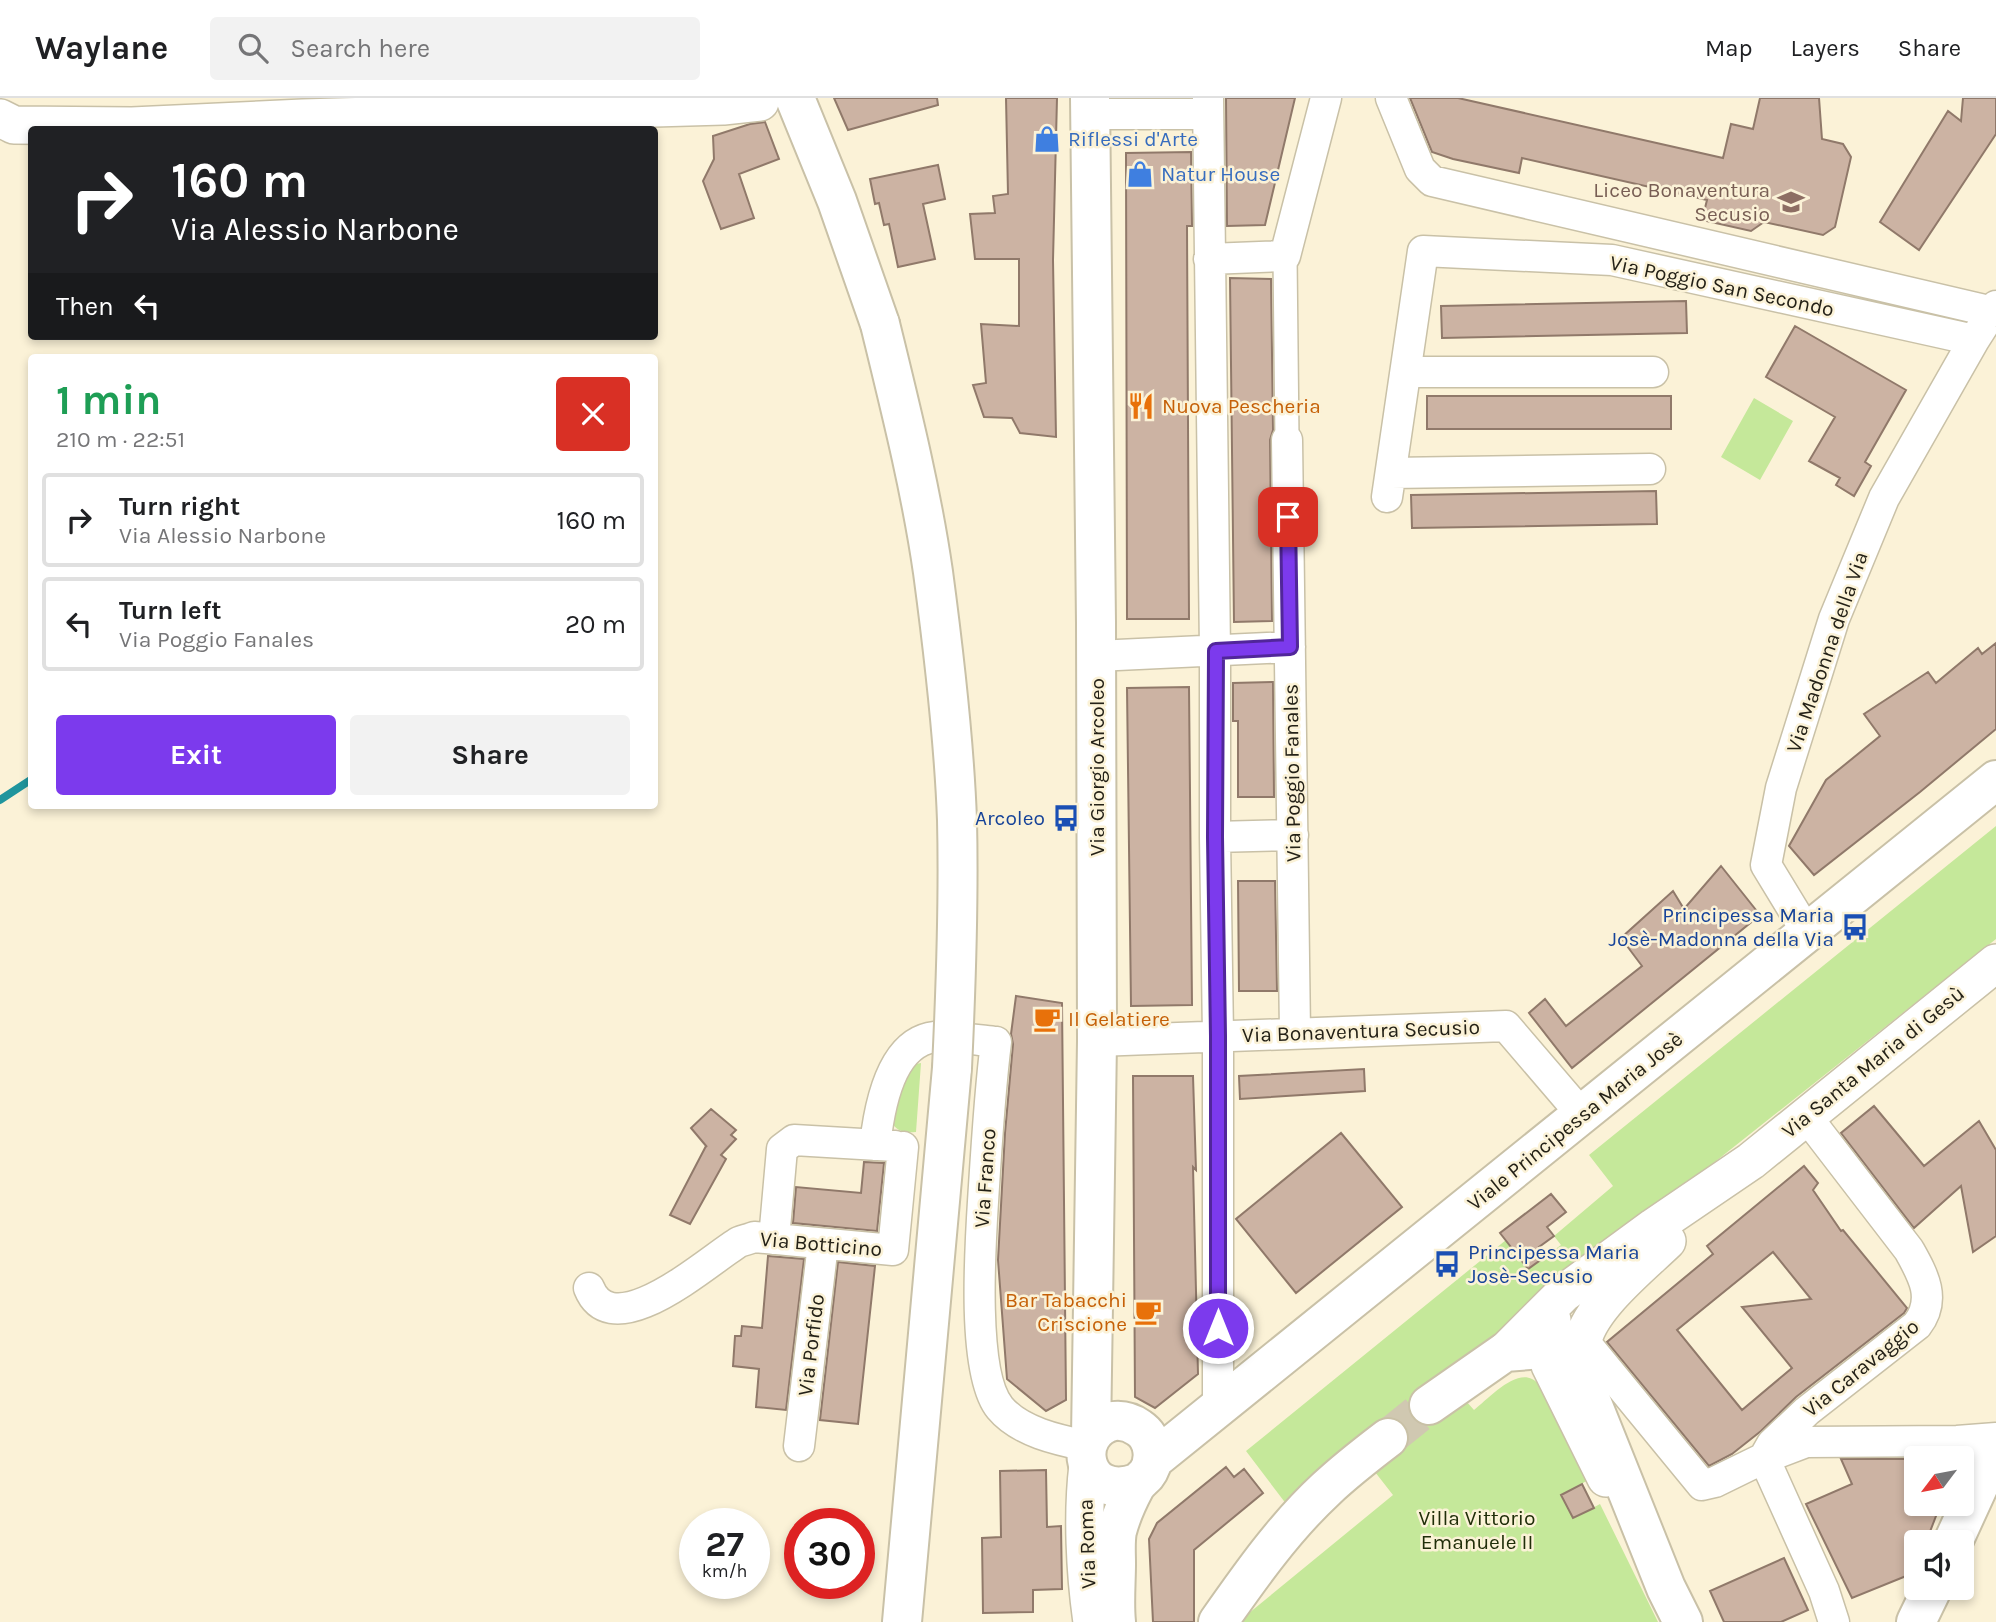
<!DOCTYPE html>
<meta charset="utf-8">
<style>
:root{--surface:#fff;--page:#f2f2f2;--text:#202124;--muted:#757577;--line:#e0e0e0;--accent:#7c3aed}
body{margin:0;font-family:Karla,sans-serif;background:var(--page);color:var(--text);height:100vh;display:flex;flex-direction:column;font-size:26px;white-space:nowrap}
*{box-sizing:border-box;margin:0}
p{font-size:23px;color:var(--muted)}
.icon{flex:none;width:38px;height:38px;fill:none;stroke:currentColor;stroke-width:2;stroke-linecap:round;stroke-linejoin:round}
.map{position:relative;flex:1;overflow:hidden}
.sheet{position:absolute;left:28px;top:256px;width:630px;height:455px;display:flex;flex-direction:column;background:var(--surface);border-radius:7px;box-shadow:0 4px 10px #0003}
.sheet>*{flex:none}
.top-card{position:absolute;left:28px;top:28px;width:630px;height:214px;border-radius:7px;box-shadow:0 4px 10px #0003;background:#202124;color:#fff;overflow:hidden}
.needle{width:46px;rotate:238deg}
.fabs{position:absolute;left:1904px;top:1348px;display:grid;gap:14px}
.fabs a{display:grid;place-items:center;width:70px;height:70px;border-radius:7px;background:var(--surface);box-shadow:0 4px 10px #0003;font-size:35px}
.speed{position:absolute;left:679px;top:1410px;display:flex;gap:14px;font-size:35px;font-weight:700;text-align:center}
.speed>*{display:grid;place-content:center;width:91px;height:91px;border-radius:50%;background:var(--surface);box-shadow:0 4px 10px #0003;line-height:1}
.speed small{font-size:18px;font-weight:400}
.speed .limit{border:10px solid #d22;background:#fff;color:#111}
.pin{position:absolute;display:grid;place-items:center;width:60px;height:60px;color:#fff;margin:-30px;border-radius:14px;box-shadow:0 4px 10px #0006}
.me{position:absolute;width:77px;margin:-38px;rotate:0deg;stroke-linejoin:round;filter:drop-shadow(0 0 5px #0008)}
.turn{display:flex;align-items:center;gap:24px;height:147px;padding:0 28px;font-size:32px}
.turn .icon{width:91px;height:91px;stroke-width:2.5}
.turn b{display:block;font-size:49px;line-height:60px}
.then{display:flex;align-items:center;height:66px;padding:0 28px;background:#0003;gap:14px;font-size:26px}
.round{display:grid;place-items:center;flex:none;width:74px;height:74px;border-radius:7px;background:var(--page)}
.head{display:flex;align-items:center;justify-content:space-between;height:119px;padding:0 28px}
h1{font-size:42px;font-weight:700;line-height:52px;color:#1e9e55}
.cta{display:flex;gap:14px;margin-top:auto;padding:14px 28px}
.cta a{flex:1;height:80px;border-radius:7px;background:var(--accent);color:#fff;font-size:28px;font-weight:700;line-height:80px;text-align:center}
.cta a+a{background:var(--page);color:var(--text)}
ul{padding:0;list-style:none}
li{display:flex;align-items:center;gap:21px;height:94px;margin:0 14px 10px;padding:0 14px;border:4px solid var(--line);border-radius:7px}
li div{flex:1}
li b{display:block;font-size:26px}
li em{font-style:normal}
header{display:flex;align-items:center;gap:42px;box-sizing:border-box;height:98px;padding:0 35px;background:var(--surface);border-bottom:2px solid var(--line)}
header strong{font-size:33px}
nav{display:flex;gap:38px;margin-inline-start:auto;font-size:24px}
.search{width:490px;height:63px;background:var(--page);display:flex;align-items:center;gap:18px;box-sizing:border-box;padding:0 24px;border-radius:7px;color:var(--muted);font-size:26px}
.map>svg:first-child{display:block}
</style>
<header>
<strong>Waylane</strong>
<div class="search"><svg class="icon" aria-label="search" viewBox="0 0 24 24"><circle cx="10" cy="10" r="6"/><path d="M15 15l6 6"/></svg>Search here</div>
<nav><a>Map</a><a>Layers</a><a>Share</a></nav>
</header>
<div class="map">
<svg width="1996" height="1524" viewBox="0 0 1996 1524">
<rect width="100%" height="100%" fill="#fbf2d7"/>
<path fill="#c5e89a" d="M1754,300L1793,323L1760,382L1721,359Z
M1996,728V841L1421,1297L1441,1322L1466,1303L1474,1312C1488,1301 1514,1272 1532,1281C1537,1283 1541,1289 1545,1293L1588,1382L1561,1398L1574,1420L1600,1406L1658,1524H1238L1393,1397L1375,1374L1290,1411L1246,1353L1506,1142L1528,1171L1561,1147L1554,1138L1613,1088L1589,1057Z
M921,965L916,1034C903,1035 898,1034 890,1023L891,1012L911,967Z"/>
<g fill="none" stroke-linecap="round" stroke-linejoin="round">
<path stroke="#20959d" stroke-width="8" d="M0,702L32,681"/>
</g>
<path fill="#ccb3a3" stroke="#90796a" stroke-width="2" fill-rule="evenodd" d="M834,0H937L938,7L848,32Z
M1006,0H1057L1053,162L1056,339L1020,335L1012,320L984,319L973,287L986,285L981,226L1019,228V161H975L970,116L995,115L993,98L1008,96Z
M1226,0H1295L1265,127L1227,128Z
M1410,0H1458L1723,60L1731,26L1753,31L1760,0H1819L1822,41L1843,46L1851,59L1835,129L1823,137L1764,124L1751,133L1702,122L1707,102L1522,60L1519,75L1453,61L1432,54Z
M1963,0H1996V36L1919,152L1880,124L1948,13L1961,23Z
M765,24L779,61L739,76L754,120L721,131L703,83L714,61L713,38L750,26Z
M1191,54L1192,128H1187L1189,521H1127L1126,55Z
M938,67L945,101L923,106L935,161L898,169L889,126L884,127L879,105L875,106L870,81Z
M1230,180L1271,181L1273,332L1270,342L1272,523L1234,524Z
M1686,203L1687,235L1442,240L1441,208Z
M1795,228L1906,292L1865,364L1871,368L1854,398L1836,387L1840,380L1809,363L1835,319L1766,279Z
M1427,298H1671V331H1427Z
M1656,393L1657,426L1412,430L1411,397Z
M1996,545V631L1920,694L1814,777L1789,748L1826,682L1880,638L1864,616L1928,574L1936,585L1978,550L1982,556Z
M1273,584L1274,699H1238V623H1233V585Z
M1189,589L1192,907L1131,908L1127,590Z
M1721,768L1760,817L1572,970L1529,915L1545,901L1566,928L1642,868L1621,840L1673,793L1684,811Z
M1238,783H1275L1277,893H1239Z
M1016,898L1062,905L1066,1302L1046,1313L1007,1281L998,1162L1005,1035L1013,946L1011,936Z
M1364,971L1365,993L1240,1001L1239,978Z
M1133,978H1193L1196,1072L1193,1069L1198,1276L1155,1310L1135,1299Z
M1874,1008L1924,1068L1979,1023L1996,1052V1138L1973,1154L1961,1088L1914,1130L1841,1035Z
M711,1011L736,1032L731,1037L736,1041L721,1057L726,1061L690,1126L670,1117L706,1048L707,1049L691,1030Z
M1341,1035L1402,1109L1296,1195L1236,1121Z
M864,1064L884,1065L877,1133L793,1125L796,1089L861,1095Z
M1804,1068L1818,1085L1813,1092L1841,1133L1843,1132L1907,1210L1904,1215L1796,1299L1761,1333L1732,1356L1709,1368L1607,1244L1713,1156L1707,1148ZM1773,1154L1811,1201L1742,1209L1792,1270L1742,1312L1677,1232Z
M1551,1096L1566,1114L1547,1129L1554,1138L1539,1149L1546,1158L1528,1171L1500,1135Z
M768,1158L804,1161L786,1312L756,1309L759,1271L733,1268L735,1238H741L742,1228L762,1230Z
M838,1164L875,1168L858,1326L820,1322Z
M1841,1361H1916V1405H1941L1926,1444H1916V1474L1852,1500L1806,1406L1852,1386Z
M1226,1369L1234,1379L1244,1371L1263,1395L1194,1452V1524H1153L1149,1441L1157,1425Z
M1046,1372L1047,1429L1061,1428L1062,1491L1033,1492V1514L983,1515L982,1440L1001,1439L1000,1373Z
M1582,1386L1594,1410L1573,1420L1561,1397Z
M1784,1460L1808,1512L1781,1524H1724L1710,1493Z"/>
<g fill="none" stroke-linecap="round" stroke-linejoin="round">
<path stroke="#d0c8b1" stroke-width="38" stroke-dasharray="38 19" stroke-linecap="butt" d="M1388,1340L1429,1307"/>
<defs>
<path id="pedestrian" d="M1285,158L1287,342"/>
<path id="minor" d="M1208,0L1215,553V739L1218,938V1310
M1391,0L1420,71L1432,83L1993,214
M1092,16H1208
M1209,161L1285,158L1326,0
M1406,274H1653
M1287,342L1295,935
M1391,375L1650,371
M1387,399L1423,153L1612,162L1974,242
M1096,558L1290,549
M1215,739L1293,737
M1808,836L1766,767L1781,690L1834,521L1884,400L1974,242L1996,208
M1097,943L1506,928L1583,1018
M1806,1018L1909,1152C1923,1177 1937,1201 1917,1227L1807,1313L1772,1346L1764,1360L1824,1493L1834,1524
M875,1047C879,1011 890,944 935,939C952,938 978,942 996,944C990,992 987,1040 984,1088C981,1136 970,1274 1000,1310C1020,1334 1058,1342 1087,1348
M774,1141L782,1051L794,1042L895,1048
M589,1190C613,1250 710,1161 739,1144C744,1142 750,1141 754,1139L893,1152L903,1049
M1583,1242L1702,1387L1715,1384L1764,1360L1806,1344L1957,1343L1996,1340
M799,1348L823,1146"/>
<path id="tertiary" d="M0,20L14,27L132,28L303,20L723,8L760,4
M1552,1222L1546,1251L1550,1267L1606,1380
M1505,1254L1564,1195L1654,1129L1751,1063L1996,865
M1580,1275C1581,1264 1580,1252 1583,1242C1592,1207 1641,1168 1667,1143
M1088,1367C1082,1416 1085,1475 1092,1524"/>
<path id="secondary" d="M795,0L837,103L880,226
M1090,0L1096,525L1097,943L1091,1339
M1429,1307L1505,1254L1555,1250L1570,1260L1580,1275L1666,1490L1683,1524
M1152,1363L1996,682
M1953,1444L1996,1350
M902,1524L952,970
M1116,1524C1114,1505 1116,1485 1116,1465C1116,1455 1115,1443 1117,1433C1121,1418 1128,1402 1135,1389C1138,1384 1142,1381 1146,1377C1157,1363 1154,1340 1139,1330C1132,1325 1123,1322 1114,1323C1069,1333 1081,1405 1137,1385
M1218,1524C1251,1477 1284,1430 1326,1391C1345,1373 1367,1356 1388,1340
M1916,1524L1933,1489"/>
</defs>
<use href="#pedestrian" stroke="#c9c1a7" stroke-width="26"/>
<use href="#minor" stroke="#c9c1a7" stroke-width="33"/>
<use href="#tertiary" stroke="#c9c1a7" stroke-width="40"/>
<use href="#secondary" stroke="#c9c1a7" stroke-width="42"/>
<use href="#pedestrian" stroke="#fff" stroke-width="23"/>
<use href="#minor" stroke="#fff" stroke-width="30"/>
<use href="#tertiary" stroke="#fff" stroke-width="37"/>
<use href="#secondary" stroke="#fff" stroke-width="38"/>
<defs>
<path id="secondary-bridge" d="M880,226C900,308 921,391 933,474C944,556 954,639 957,722C959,805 956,887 952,970"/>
</defs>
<use href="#secondary-bridge" stroke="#c9c1a7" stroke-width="42" stroke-linecap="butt"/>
<use href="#secondary-bridge" stroke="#fff" stroke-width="38"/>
</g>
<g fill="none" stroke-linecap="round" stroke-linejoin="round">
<defs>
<path id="route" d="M1218,1230V938L1215,739L1216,553L1290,549L1288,419"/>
</defs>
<use href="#route" stroke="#51269a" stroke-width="18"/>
<use href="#route" stroke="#7c3aed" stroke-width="12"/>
</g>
<defs>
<symbol id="shop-bare" viewBox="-9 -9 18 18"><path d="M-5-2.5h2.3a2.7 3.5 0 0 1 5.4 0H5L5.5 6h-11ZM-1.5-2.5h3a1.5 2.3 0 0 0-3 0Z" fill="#3f7fe0" stroke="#fbf2d7" stroke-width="2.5" paint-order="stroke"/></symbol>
<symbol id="school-bare" viewBox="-9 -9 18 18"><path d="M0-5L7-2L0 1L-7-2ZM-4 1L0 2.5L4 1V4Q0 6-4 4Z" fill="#8d6e63" stroke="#fbf2d7" stroke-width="2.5" paint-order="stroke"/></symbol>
<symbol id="restaurant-bare" viewBox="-9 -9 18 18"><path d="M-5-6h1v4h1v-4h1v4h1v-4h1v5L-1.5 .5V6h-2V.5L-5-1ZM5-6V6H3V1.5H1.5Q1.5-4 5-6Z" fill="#e8710a" stroke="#fbf2d7" stroke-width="2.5" paint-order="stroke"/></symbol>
<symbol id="bus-bare" viewBox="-9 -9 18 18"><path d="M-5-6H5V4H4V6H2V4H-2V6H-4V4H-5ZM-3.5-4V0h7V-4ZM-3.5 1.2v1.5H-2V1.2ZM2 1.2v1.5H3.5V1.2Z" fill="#1a4fb4" stroke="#fbf2d7" stroke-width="2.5" paint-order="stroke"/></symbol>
<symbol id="cafe-bare" viewBox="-9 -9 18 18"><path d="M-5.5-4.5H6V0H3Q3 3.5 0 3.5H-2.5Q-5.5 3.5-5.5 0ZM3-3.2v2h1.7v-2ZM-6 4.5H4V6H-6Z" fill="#e8710a" stroke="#fbf2d7" stroke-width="2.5" paint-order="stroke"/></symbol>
</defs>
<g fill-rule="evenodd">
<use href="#shop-bare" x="1028" y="22" width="38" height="38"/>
<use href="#shop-bare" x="1121" y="57" width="38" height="38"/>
<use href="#school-bare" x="1772" y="85" width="38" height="38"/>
<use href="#restaurant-bare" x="1122" y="289" width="38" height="38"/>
<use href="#bus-bare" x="1047" y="701" width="38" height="38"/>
<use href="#bus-bare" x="1836" y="810" width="38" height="38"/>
<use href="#cafe-bare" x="1028" y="902" width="38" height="38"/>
<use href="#bus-bare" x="1428" y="1147" width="38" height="38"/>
<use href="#cafe-bare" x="1129" y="1195" width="38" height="38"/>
</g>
<g text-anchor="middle" stroke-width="5" stroke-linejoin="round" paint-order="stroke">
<g font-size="21" fill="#366cbe" stroke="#fbf2d7" text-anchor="start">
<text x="1068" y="48">Riflessi d'Arte</text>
<text x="1161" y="83">Natur House</text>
</g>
<g font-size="21" fill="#785e54" stroke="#fbf2d7" text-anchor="end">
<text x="1770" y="99">Liceo Bonaventura<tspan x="1770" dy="24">Secusio</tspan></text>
</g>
<g font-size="21" fill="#242117" stroke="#fbf2d7">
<text transform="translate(1722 188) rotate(12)" y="7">Via Poggio San Secondo</text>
<text transform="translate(1827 554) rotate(-71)" y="7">Via Madonna della Via</text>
<text transform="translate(1097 669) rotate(-90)" y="7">Via Giorgio Arcoleo</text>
<text transform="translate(1292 675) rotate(-91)" y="7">Via Poggio Fanales</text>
<text transform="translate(1361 933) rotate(-2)" y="7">Via Bonaventura Secusio</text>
<text transform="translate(1873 964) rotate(-39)" y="7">Via Santa Maria di Gesù</text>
<text transform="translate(1575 1023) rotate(-39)" y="7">Viale Principessa Maria Josè</text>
<text transform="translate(985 1080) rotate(-86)" y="7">Via Franco</text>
<text transform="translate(821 1146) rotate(5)" y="7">Via Botticino</text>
<text transform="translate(811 1247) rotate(-83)" y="7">Via Porfido</text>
<text transform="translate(1861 1270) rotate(-39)" y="7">Via Caravaggio</text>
<text transform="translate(1087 1446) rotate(-92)" y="7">Via Roma</text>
</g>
<g font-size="21" fill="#c56008" stroke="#fbf2d7" text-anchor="start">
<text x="1162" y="315">Nuova Pescheria</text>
<text x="1068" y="928">Il Gelatiere</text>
<text x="1127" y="1209" text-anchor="end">Bar Tabacchi<tspan x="1127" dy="24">Criscione</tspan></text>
</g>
<g font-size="21" fill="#164399" stroke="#fbf2d7" text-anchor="end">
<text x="1045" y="727">Arcoleo</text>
<text x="1834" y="824">Principessa Maria<tspan x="1834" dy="24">Josè-Madonna della Via</tspan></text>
<text x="1468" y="1161" text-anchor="start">Principessa Maria<tspan x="1468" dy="24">Josè-Secusio</tspan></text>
</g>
<g font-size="21" fill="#202e09" stroke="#fbf2d7">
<text x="1477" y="1427">Villa Vittorio<tspan x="1477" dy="24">Emanuele II</tspan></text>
</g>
</g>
</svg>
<div class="fabs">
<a><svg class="needle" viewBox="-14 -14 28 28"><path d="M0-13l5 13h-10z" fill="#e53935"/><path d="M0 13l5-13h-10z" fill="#757577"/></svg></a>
<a><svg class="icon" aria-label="sound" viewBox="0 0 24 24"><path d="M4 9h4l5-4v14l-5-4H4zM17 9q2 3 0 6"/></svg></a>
</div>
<div class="speed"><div>27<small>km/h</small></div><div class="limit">30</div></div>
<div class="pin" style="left:1288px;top:419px;background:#d93025"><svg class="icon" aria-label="arrive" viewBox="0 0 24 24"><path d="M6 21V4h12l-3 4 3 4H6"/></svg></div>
<svg class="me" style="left:1218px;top:1230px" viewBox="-20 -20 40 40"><circle r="17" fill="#7c3aed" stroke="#fff" stroke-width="3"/><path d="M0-11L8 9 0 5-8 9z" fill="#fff"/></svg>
<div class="top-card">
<div class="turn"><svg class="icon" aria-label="right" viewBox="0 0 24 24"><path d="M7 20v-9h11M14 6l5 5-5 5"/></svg><div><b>160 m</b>Via Alessio Narbone</div></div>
<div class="then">Then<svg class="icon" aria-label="left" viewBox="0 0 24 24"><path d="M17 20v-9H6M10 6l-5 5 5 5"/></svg></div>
</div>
<section class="sheet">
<div class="head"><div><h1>1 min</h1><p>210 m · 22:51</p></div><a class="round" style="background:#d93025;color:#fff"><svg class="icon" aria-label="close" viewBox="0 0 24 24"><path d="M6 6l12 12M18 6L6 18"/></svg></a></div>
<ul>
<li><svg class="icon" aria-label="right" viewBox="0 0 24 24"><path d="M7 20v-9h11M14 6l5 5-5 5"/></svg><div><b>Turn right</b><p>Via Alessio Narbone</p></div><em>160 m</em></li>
<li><svg class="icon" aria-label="left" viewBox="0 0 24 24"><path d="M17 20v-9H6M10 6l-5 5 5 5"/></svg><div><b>Turn left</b><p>Via Poggio Fanales</p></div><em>20 m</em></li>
</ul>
<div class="cta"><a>Exit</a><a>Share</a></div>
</section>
</div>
